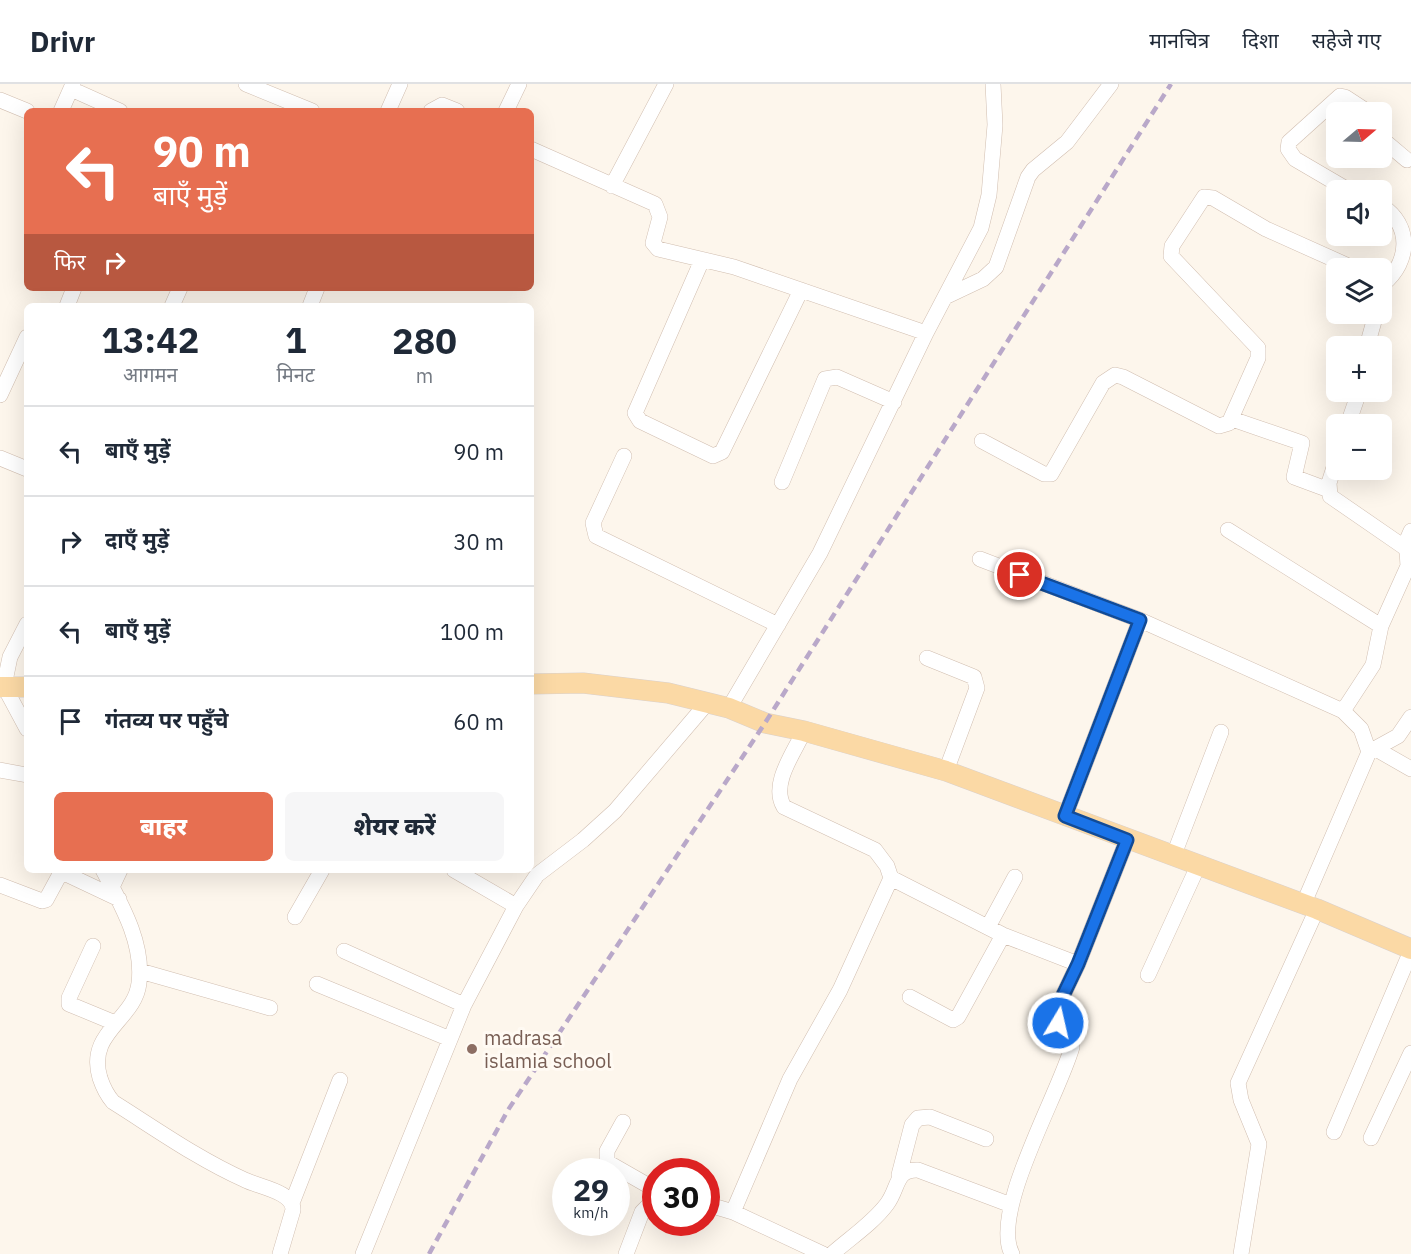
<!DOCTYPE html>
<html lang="hi">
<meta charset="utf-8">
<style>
:root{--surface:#fff;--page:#f6f6f7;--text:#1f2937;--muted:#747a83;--line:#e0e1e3;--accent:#e76f51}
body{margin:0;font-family:"IBM Plex Sans","Noto Sans Devanagari",sans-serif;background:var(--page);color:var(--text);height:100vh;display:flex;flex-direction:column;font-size:22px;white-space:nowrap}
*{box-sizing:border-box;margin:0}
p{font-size:20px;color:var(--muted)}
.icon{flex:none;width:33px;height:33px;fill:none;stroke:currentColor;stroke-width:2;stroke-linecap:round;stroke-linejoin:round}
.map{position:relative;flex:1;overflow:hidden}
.panel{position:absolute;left:24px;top:219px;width:510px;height:570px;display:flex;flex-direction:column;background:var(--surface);border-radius:9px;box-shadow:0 6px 24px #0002}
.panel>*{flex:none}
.hud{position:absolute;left:24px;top:24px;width:510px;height:183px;border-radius:9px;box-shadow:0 6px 24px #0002;background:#e76f51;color:#fff;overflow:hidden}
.needle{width:39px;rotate:71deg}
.tools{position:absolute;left:1326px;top:18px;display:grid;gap:12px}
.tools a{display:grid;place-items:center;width:66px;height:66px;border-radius:9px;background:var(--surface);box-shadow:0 6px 24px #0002;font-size:30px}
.speed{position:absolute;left:552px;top:1074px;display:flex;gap:12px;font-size:30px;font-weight:700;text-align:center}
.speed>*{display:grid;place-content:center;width:78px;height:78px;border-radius:50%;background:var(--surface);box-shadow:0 6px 24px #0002;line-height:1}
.speed small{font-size:15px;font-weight:400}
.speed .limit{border:9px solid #d22;background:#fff;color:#111}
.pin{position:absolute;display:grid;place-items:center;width:51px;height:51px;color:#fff;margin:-26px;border:3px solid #fff;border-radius:50%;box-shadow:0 2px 6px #0007}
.me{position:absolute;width:66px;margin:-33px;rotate:9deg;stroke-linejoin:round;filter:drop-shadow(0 0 4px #0008)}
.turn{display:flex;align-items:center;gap:21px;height:126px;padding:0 30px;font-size:27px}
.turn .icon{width:78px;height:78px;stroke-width:2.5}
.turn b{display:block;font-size:42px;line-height:51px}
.then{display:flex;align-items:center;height:57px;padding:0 30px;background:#0003;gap:12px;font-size:22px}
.eta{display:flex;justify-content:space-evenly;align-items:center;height:102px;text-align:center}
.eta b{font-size:36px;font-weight:800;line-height:42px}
.cta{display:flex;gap:12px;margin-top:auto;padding:12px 30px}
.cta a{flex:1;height:69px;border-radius:9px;background:var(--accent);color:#fff;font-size:24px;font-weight:800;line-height:69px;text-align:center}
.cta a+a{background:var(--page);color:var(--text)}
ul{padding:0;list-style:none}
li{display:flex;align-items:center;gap:18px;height:90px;padding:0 30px;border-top:2px solid var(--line)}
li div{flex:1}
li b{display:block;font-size:22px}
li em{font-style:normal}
header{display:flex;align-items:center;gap:36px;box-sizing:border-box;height:84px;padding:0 30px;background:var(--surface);border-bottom:2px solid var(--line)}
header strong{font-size:28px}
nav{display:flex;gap:33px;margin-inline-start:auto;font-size:21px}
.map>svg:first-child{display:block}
</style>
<header>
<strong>Drivr</strong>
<nav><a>मानचित्र</a><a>दिशा</a><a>सहेजे गए</a></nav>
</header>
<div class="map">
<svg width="1411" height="1170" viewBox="0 0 1411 1170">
<rect width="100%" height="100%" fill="#fdf6ec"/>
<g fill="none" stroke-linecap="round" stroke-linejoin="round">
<defs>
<path id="minor" d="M246,0L312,27
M71,5L120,27
M0,16L27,27
M61,27L73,0
M388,27L400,0
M431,27L442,21L457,27
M506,27L519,0
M1382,55L1407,76
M531,65L655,120L660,133L653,159L658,165L734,183L926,249
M612,102L666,0
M1348,106L1295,75L1288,65L1289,58L1340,12L1345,13L1368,28
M1382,122C1411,141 1411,177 1383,200
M702,176L635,329L640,337L713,372L722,368L801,206
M945,213L983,195L996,183L1028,93L1033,86L1067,58L1111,0
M67,222L74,204
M172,222L180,204
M310,222L317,204
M1367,262L1376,230
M0,311L27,253
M1232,335L1302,359L1294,393L1329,406
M1348,340L1359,308
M982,357L1044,390H1051L1103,299L1115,291L1123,293L1219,342L1229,339L1258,274V264L1171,172L1172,162L1204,113L1213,114L1266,145L1353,184
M624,372L593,439L596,452L778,541
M0,374L27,385
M1336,377L1329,399L1330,412L1404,463
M782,398L825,295L837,293L894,318
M1228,446L1381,542
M980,475L1140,536
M27,540L10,573L4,602L27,645
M927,574L974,593L977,604L946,687
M729,624L820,469L926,249L981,144L989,111L995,41L993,0
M1343,627L1373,581L1381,542L1408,482L1407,467L1404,463L1411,447
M1376,665L1411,685
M1369,668L1398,652L1411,633
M0,686L27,691
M1065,732L1140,536L1343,627L1361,645L1369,668L1303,821
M1173,773L1221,648
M103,786C121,820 144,859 139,899C135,936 86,948 100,994C103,1003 106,1010 113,1018C156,1045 198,1075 245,1096C259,1103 294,1108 293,1126L280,1170
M454,786L516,822
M891,794L1003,851L1078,880
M0,801L42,817L46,816L59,792L64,789L119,815
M112,803L120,786
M295,833L322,786
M988,843L1015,793
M93,862L69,914V920L115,939
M344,867L464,921
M140,887L270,924
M1148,891L1198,782
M317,900L450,955
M910,913L953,936L958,933L1003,851
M623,1038L607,1067V1078L656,1106
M1334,1048L1411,867
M1371,1054L1411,969
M899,1091L912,1041L918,1034L930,1033L986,1055
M292,1119L340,996
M706,1120L733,1128L823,1170
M733,1128L790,995L840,906L891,794L887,782L875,766L784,723C770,700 794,669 804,647
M363,1170L464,921L516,822L537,791L583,756L615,727L708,618
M626,1170L642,1128L656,1114
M832,1170C850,1154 873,1139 887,1120C899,1104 895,1085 918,1086L1011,1121
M1012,1170C990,1128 1059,1010 1072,963L1058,939V922L1078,880L1127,756
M1241,1170L1259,1060L1241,1016L1238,999L1317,825"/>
<path id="major" d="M531,600L583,599L668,609L729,624L765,639L804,647L946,687L1317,825L1411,865
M0,603H27"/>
</defs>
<use href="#minor" stroke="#d1beb0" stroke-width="16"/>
<use href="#major" stroke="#dad1cd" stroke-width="21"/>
<use href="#minor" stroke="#fff" stroke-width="15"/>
<use href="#major" stroke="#fbd9a5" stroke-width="20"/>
<path stroke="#b9a8c9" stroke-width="4.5" stroke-dasharray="9 6" stroke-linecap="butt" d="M429,1170L508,1026L765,639L1171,0"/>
</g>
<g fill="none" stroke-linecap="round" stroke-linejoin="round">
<defs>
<path id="route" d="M1020,491L1140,536L1065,732L1127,756L1078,880L1058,922V939"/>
</defs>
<use href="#route" stroke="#114b97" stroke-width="15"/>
<use href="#route" stroke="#1a73e8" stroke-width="10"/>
</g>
<circle fill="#8d6e63" stroke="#fffaf3" stroke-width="2" cx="472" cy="965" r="6"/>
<g text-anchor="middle" stroke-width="6" stroke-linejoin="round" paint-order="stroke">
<g font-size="20" fill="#785e54" stroke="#fffaf3" text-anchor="start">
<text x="484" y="961">madrasa<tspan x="484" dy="23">islamia school</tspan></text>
</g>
</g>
</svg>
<div class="tools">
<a><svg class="needle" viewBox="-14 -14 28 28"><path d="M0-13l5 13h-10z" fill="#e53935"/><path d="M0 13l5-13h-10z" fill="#747a83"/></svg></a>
<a><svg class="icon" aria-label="sound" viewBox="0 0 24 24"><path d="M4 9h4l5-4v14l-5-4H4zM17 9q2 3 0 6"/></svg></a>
<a><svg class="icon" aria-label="layers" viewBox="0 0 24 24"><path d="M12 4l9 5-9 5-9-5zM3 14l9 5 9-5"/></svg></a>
<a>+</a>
<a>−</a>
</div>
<div class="speed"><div>29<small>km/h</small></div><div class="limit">30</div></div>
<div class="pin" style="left:1020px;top:491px;background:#d93025"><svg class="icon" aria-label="arrive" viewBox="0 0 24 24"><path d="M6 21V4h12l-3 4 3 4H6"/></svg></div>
<svg class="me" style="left:1058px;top:939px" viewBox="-20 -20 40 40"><circle r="17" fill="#1a73e8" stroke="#fff" stroke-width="3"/><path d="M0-11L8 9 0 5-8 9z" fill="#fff"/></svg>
<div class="hud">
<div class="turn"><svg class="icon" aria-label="left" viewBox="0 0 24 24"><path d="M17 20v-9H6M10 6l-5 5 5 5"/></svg><div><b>90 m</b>बाएँ मुड़ें</div></div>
<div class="then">फिर<svg class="icon" aria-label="right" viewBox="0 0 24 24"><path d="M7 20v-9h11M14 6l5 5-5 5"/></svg></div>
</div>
<section class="panel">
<div class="eta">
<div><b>13:42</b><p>आगमन</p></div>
<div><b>1</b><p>मिनट</p></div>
<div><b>280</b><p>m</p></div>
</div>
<ul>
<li><svg class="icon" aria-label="left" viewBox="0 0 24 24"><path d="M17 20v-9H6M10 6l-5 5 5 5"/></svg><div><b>बाएँ मुड़ें</b></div><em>90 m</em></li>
<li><svg class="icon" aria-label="right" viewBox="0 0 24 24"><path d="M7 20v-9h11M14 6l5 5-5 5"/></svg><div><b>दाएँ मुड़ें</b></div><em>30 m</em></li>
<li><svg class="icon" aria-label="left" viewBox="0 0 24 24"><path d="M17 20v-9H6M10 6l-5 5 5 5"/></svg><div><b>बाएँ मुड़ें</b></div><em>100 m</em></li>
<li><svg class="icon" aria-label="arrive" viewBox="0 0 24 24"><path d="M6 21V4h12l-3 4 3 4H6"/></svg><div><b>गंतव्य पर पहुँचे</b></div><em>60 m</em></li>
</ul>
<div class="cta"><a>बाहर</a><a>शेयर करें</a></div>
</section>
</div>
